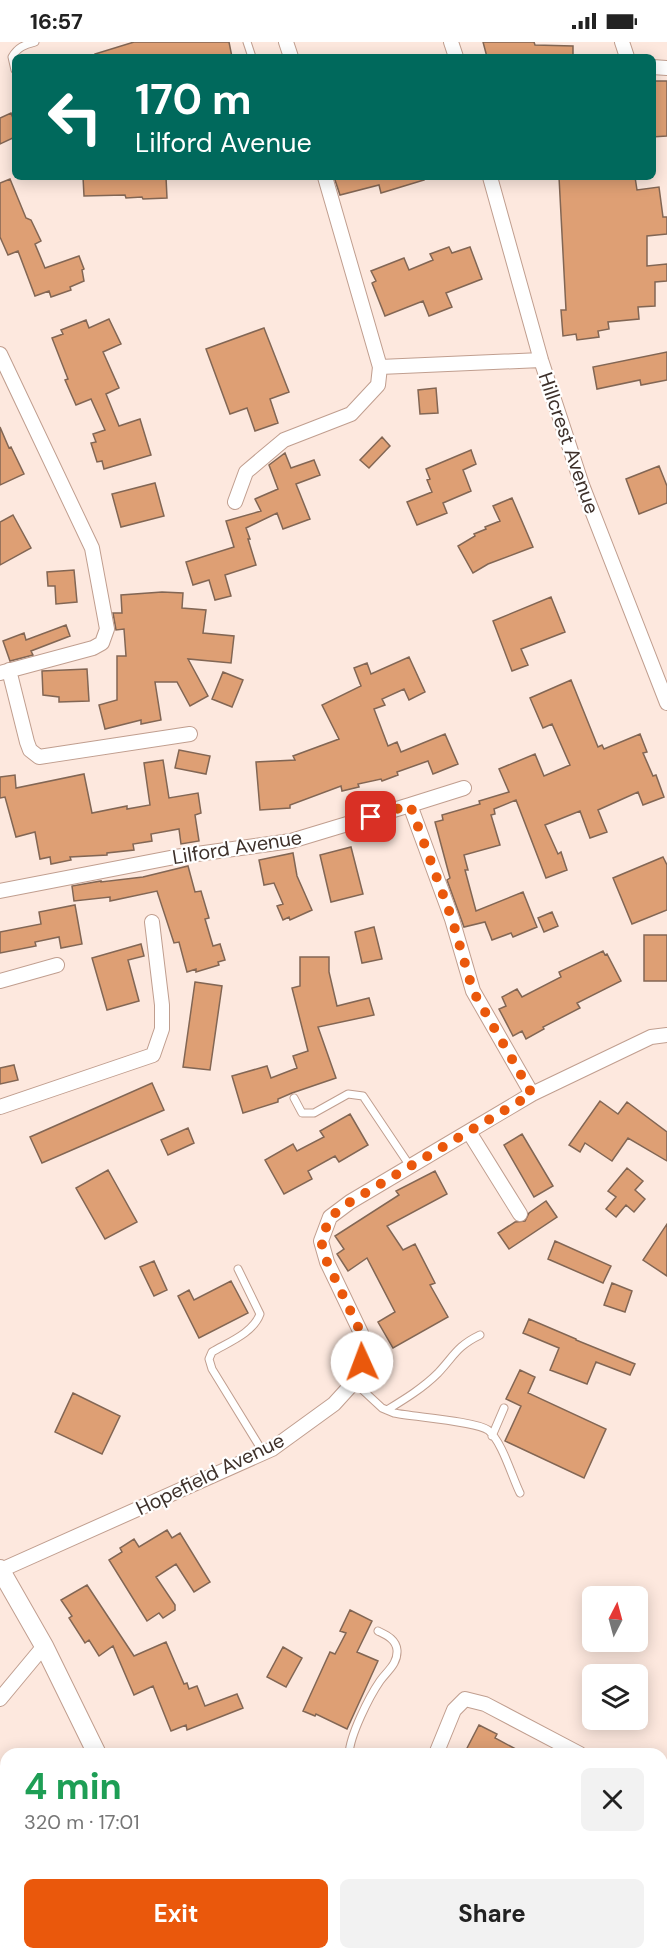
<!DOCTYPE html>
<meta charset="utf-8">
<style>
:root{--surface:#fff;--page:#f2f2f2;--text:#222;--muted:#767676;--accent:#ea580c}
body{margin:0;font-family:"DM Sans",sans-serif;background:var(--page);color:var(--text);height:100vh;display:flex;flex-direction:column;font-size:22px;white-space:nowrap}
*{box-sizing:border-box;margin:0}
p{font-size:20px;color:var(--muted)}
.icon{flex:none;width:33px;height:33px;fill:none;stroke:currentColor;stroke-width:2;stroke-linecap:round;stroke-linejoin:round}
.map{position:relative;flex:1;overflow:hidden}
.panel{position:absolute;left:0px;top:1706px;width:668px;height:212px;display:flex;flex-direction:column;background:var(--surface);border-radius:18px 18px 0 0;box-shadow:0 3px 15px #0003}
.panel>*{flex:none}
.hud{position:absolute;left:12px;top:12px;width:644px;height:126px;border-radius:9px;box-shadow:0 3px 15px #0003;background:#00695c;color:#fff;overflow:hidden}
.needle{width:39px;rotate:6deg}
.buttons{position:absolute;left:582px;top:1544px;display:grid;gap:12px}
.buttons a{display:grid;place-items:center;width:66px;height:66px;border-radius:9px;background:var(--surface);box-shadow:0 3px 15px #0003;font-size:30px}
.pin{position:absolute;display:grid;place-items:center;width:51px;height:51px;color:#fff;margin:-26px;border-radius:12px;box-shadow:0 3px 9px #0006}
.me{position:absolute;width:66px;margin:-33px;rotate:358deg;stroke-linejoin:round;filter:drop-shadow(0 0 4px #0008)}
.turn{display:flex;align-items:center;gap:21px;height:126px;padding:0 24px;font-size:27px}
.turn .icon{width:78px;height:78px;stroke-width:2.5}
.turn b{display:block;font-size:42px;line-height:51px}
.round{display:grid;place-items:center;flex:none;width:63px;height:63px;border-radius:9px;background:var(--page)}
.head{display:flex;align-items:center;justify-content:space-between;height:102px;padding:0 24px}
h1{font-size:36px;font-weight:700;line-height:45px;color:#1e9e55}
.action{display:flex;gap:12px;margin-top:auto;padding:12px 24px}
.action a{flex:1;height:69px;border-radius:9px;background:var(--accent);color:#fff;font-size:24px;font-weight:700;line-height:69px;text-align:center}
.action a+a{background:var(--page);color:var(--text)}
.status{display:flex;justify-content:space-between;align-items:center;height:42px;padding:0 30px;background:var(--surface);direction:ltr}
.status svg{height:16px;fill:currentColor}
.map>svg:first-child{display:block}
</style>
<div class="status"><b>16:57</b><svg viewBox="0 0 49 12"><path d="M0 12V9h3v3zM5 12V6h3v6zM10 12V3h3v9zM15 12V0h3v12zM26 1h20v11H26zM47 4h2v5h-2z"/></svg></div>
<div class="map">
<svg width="667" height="1916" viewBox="0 0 667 1916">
<rect width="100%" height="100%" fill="#fde8de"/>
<path fill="#de9f74" stroke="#826654" stroke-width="1.5" d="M134,0H229L232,15H96L95,12Z
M483,0H534L535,3L573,4V15H487Z
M655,39H667V94L652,95V57H655Z
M11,71L15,81V95L0,102V76Z
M83,135H166L167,156L143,157L142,155L126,156L125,153L84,154Z
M334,135H423L424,138L381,151L379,143L340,153Z
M559,135H635L637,148L659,145L663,175H667V192L647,194V224L667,222V239L655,240V264L638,265L639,277L608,280L609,287L598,289L599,295L577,298L576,292L563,294L561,268H566Z
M10,137L26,176L31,178L41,199L35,202L45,226L79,214L84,227L82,228L84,239L70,245L71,248L51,255L49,249L35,254L18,209L8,213L0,195V141Z
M449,205L452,211L470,205L482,237L446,251L452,265L429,274L423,259L385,274L372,241L376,239L371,229L404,216L409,228L433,218L430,212Z
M109,277L121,302L103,310L119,346L106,352L119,384L140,377L151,413L104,427L102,419L97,420L91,401L96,400L93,392L105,388L91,357L76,363L65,338L68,337L52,296L63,292L61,288L86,278L89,286Z
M264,286L289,350L270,357L278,381L255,389L247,366L230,372L206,307Z
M667,310V338L641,343L640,338L597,347L593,325Z
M436,346L438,371L420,372L418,348Z
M0,385L9,406L11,405L24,432L0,443Z
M382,395L390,404L369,426L360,418Z
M471,408L476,422L463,428L471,449L443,461L447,471L417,483L407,460L432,450L427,438L430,437L426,427Z
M285,411L291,426L314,418L320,433L296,442L310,477L283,487L277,471L246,486L250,497H248L256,523L225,533L231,554L215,558L209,538L193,543L186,520L234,505L226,479L261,469L255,457L278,447L269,423Z
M659,424L667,444V461L639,472L626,437Z
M155,441L164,474L121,485L112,452Z
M512,456L533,505L488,522L473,531L458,504L475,494L474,492L486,487L485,485L500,479L493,464Z
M13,473L31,506L0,523V480Z
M74,528L77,560L56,562L55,544H48L47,530Z
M162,550L183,551L182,566L206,568L203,591L234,594L231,621L188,617L208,654L190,664L177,640H155L161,678L141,682V678L105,687L99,663L117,658V614H126L124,587L116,588L113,571H122L121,553Z
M551,555L565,590L521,607L528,623L512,629L493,579Z
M66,583L70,594L31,609L33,613L10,619L3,599L24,591L26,598Z
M409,615L425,650L409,658L404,647L382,657L385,663L374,667L388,704L397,700L401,710L445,692L458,722L433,732L428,719L397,730L398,733L382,739L381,737L358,742L359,745L342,749L341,744L290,763V766L260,768L256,720L295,718L293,714L339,697L322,663L361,644L354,626L367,621L371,632Z
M87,627L89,659L59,660V655L43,653L42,629Z
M223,630L243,638L232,665L212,657Z
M571,638L598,705L602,703L604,707L640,692L647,710L643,711L653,734L656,733L664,755L643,763L638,750L598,768L607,790L590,796L580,769L545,783L558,812L561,810L567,828L546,836L516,758L494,767L495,772L491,773L500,803L464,813L468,828H465L476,869L523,850L537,885L513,895L511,891L492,898L485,880L464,885L447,838L450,836L435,780L443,778L442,773L480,762L479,759L509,750L499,727L535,712L544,734L570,723L552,682L543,686L530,656Z
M179,708L210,714L206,732L175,726Z
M163,718L169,756L198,751L201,771L195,773L199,799L181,802L179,787L151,792L152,799L133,802L134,808L107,811V813L70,815L71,818L51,822L50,815L40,817L35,790L16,795L5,755L0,756V735L15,733L16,746L84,732L92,771L127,764V767L150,763L144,721Z
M351,805L363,852L331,860L320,813Z
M293,811L297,834L312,868L290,878L289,875L283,878L277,864L283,862L274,841L264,843L259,818Z
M663,815L667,823V868L632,882L613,836Z
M188,824L195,850L201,849L209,876L205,877L213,904L220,902L225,918L218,920L219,923L196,930V927L187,930L179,900L174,901L157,849L110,859V855L74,859L72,844L101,839V840L143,835Z
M75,863L82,902L61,906L59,895L35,900L36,904L0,911V890L41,882L39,870Z
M552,870L558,884L544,890L538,876Z
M374,885L382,917L362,921L355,890Z
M644,893H667V939H644Z
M141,902L144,914L128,918L139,959L107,968L92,916Z
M603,909L605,913L607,912L621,939L577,961L580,966L543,985L544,987L526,997L522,989L513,994L499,967L506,964L502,955L517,947L522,955L561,935L559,930Z
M300,915H329V930L337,964L369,956L374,973L318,985L336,1036L292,1051L278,1057V1060L243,1071L232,1034L267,1024L271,1036L297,1026L293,1014L308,1009L292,946L300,944Z
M195,940L222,944L210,1028L183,1025Z
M14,1023L18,1038L0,1042V1026Z
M152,1041L164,1068L42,1121L30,1095Z
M600,1059L618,1072L627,1060L667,1090V1119L628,1096L612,1119L585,1101L580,1110L569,1103Z
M350,1072L368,1103L339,1120L335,1114L308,1129L312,1137L284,1152L265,1118L293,1102L297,1109L324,1095L320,1089Z
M188,1086L194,1101L168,1113L161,1098Z
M522,1092L553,1144L534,1155L504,1103Z
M627,1126L643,1139L635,1148L645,1157L634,1170L626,1163L616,1175L606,1167L616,1155L608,1149Z
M108,1128L137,1180L105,1197L76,1146Z
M435,1129L447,1152L387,1184L403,1208L415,1202L435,1241L430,1243L448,1275L393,1306L378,1280L395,1270L367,1216L348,1229L337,1212L344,1207L335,1194L399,1153L396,1149Z
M546,1159L557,1175L509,1207L498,1191L515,1180L525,1179L529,1171Z
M667,1182V1234L643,1218Z
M555,1199L611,1224L603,1241L548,1217Z
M154,1219L167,1248L154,1254L140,1225Z
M231,1239L248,1271L199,1296L178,1254L189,1248L194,1258Z
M612,1241L632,1249L625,1270L604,1263Z
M529,1277L576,1297V1298L635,1322L630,1333L596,1320L587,1342L550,1328L559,1306L523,1291Z
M520,1328L535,1335L528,1351L606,1387L584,1436L505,1399L521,1364L506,1357Z
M73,1351L120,1374L102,1412L55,1390Z
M167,1488L172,1496L180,1491L210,1540L194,1550L176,1522L156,1535L175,1563V1568L163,1576L159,1571L147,1579L109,1518L122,1510L120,1506L134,1497L139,1505Z
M87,1543L134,1614L166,1600L184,1642L187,1641L189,1647L197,1644L205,1664L237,1652L243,1666L187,1688L186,1683L171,1689L153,1644L134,1653L113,1604L99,1614L89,1598L85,1601L69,1576L72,1574L61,1558Z
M350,1568L372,1579L357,1610L378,1619L347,1687L316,1672L315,1674L303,1669L330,1610L335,1612L346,1591L340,1589Z
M283,1605L302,1616L286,1645L267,1635Z
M479,1683L497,1692L495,1696L525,1712H464Z"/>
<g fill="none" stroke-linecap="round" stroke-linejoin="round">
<defs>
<path id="service" d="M247,0L252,15
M15,28L12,15C18,5 24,3 35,0
M294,1056L302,1071H314L348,1052L363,1054L410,1124
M238,1227L260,1272C253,1291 229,1300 212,1310L209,1317L212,1327L263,1410
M354,1340L382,1366L394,1371C414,1375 475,1379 488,1388C502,1399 512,1435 520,1451
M387,1368C405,1357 423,1346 438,1331C454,1314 457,1304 480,1293
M492,1394L504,1366
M349,1712C350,1693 369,1655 380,1639C387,1629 398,1622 397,1608C396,1597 386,1593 378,1589
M383,1911V1916
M165,1916L174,1911
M515,1916L517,1911"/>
<path id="minor" d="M286,0L291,15
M451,0L456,15
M622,0L627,15
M652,25L667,26
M490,135L541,318L582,443L667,661
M0,312L92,506L107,587L102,601L93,606L0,631
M380,325L541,318
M235,460L246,430L284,398L351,372L378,343L380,325L325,135
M9,628L27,700L30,708L39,715L190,692
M410,763L464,746
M0,849L175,815L291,799L410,763L452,877L473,949L532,1052
M0,939L57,923
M0,1065L153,1013L162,987V963L152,880
M469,1090L520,1172
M1,1528L272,1407L334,1362L354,1340L362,1320L361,1291L327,1220L321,1199L330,1175L350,1160L532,1052L651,995L667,993
M0,1657L44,1604
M436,1712L454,1668L465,1657L485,1662L580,1712
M662,1752L667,1754
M342,1916L344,1911"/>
<path id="secondary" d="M0,1527L44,1604L97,1712
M194,1911L196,1916"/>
</defs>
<use href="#service" stroke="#c09e8f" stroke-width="9"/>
<use href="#minor" stroke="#c09e8f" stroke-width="16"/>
<use href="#secondary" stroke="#c09e8f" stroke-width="20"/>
<use href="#service" stroke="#fff" stroke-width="7"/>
<use href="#minor" stroke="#fff" stroke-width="14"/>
<use href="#secondary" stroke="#fff" stroke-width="18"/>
</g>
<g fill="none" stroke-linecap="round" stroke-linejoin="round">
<path stroke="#ea580c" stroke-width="10" stroke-dasharray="0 18" d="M362,1320L361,1291L327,1220L321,1199L330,1175L350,1160L532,1052L473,949L452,877L410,763L371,775"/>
</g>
<g text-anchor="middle" stroke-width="4.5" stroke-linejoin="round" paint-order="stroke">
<g font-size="20" fill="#3d302a" stroke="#fff">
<text transform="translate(569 401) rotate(71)" y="7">Hillcrest Avenue</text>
<text transform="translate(237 805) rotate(-9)" y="7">Lilford Avenue</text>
<text transform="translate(210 1432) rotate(-26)" y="7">Hopefield Avenue</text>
</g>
</g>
</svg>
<div class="buttons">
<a><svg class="needle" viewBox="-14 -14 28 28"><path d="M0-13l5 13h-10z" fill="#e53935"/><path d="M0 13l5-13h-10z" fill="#767676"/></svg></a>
<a><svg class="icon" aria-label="layers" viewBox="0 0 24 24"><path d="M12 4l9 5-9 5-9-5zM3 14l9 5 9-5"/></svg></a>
</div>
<div class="pin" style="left:371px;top:775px;background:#d93025"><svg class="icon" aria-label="arrive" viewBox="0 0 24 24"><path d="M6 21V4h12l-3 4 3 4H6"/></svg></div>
<svg class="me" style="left:362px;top:1320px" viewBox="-20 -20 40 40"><circle r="19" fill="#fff"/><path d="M0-13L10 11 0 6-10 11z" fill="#ea580c"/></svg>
<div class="hud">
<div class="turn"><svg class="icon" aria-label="left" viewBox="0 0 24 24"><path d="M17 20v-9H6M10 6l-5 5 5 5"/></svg><div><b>170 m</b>Lilford Avenue</div></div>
</div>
<section class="panel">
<div class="head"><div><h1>4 min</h1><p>320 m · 17:01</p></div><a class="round"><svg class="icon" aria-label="close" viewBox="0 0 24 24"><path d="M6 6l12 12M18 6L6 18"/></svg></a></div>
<div class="action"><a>Exit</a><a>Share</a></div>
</section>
</div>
